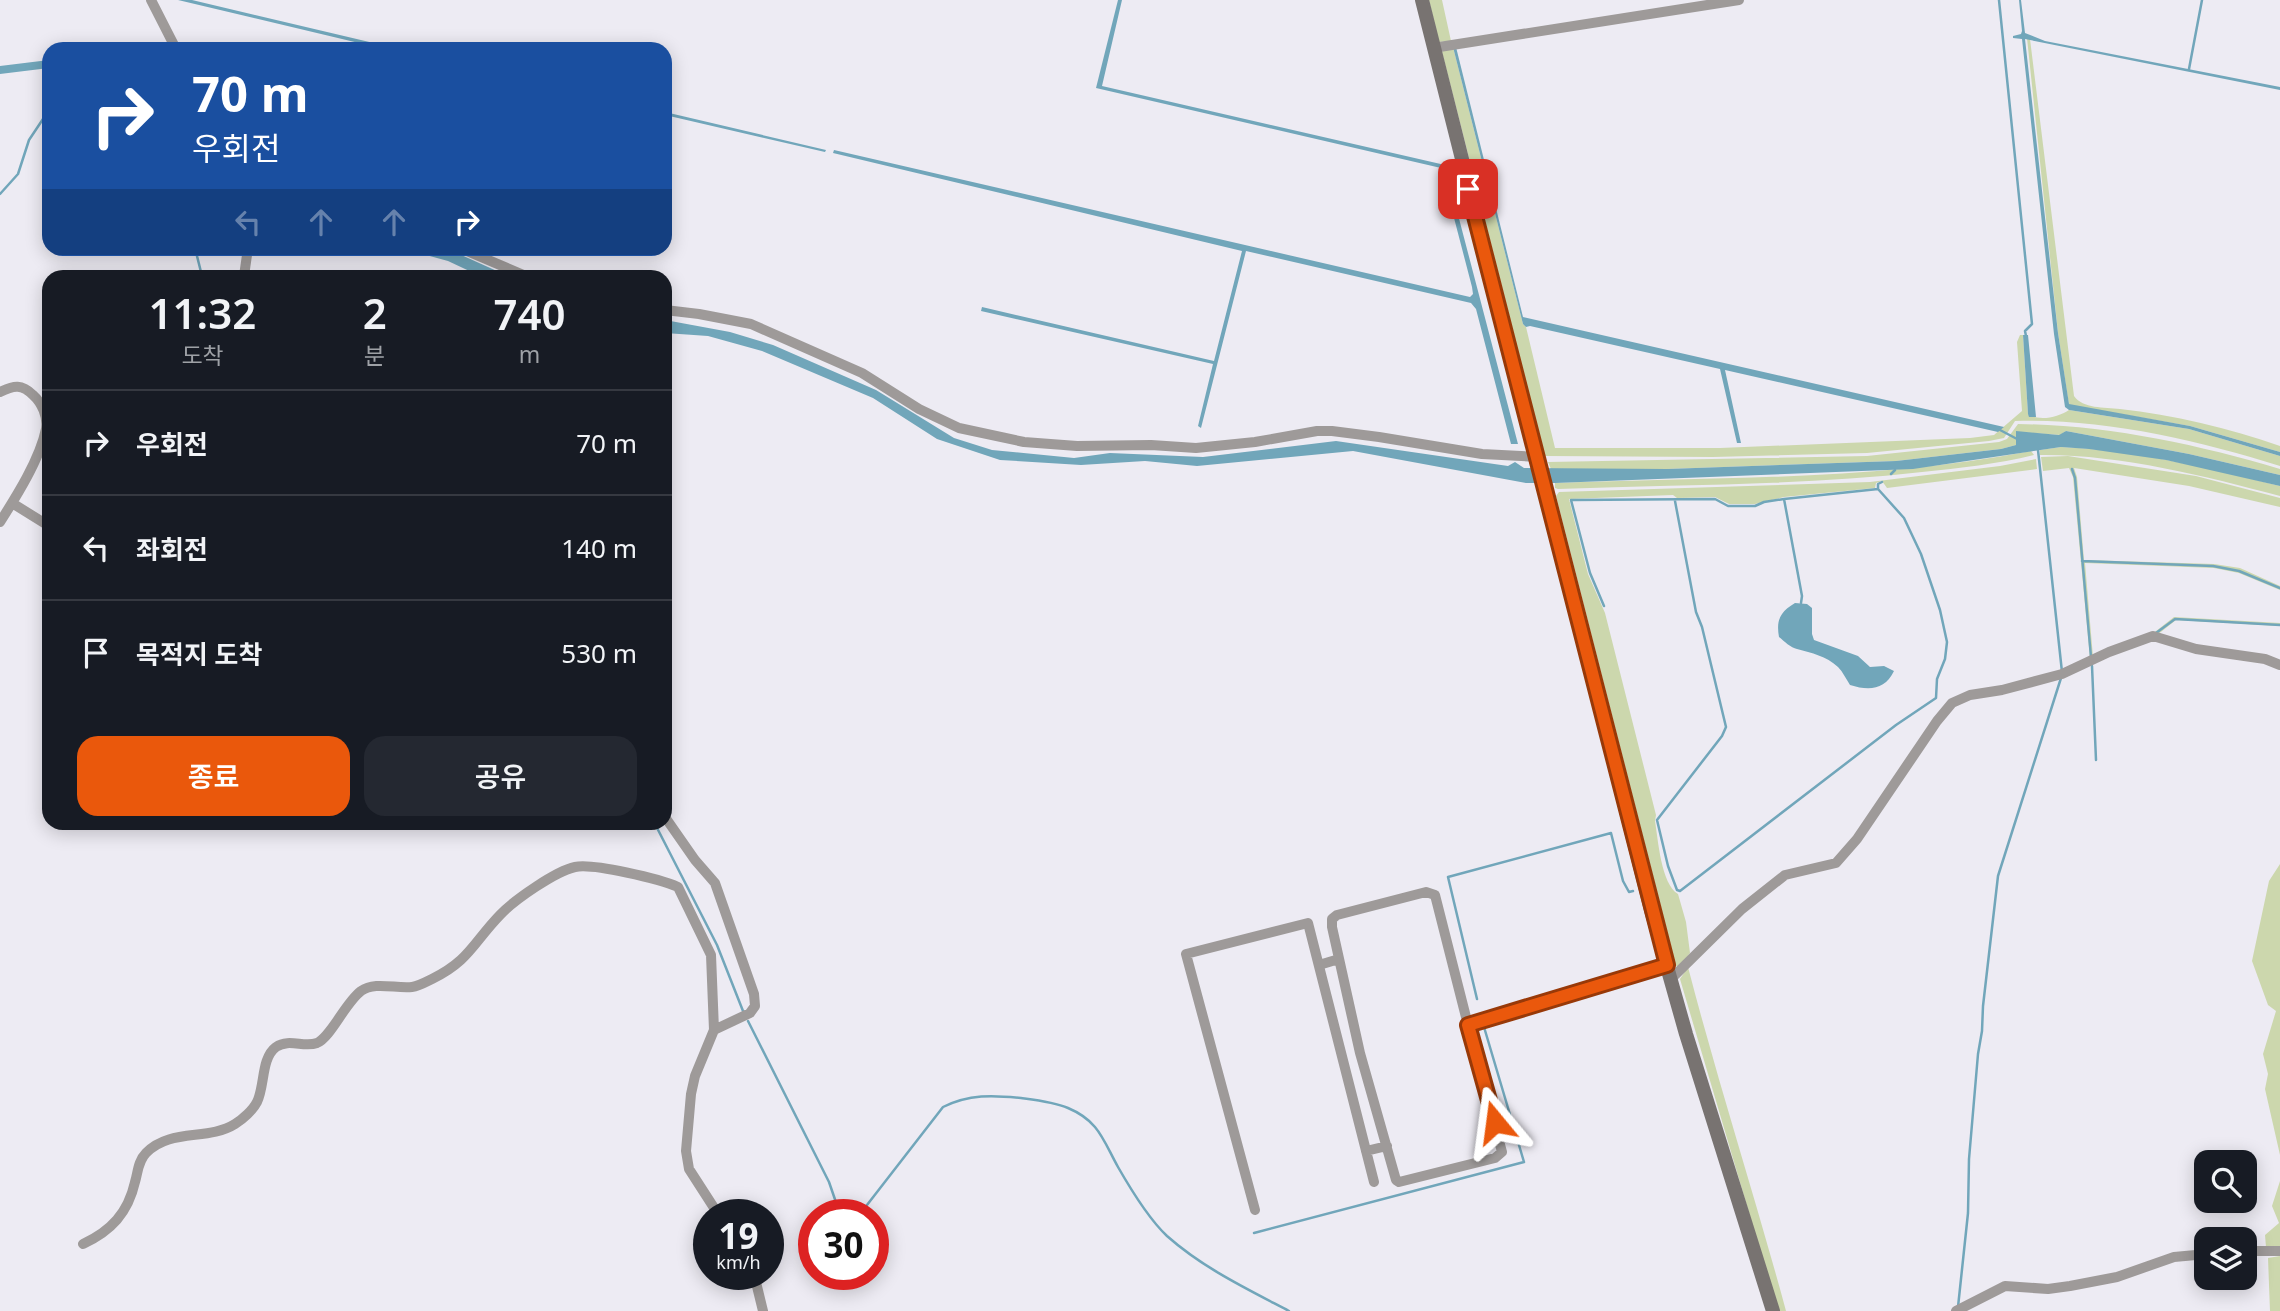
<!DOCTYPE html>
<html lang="ko">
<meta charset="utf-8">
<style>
:root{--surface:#171b24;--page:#242831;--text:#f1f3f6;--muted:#9ea1a6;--line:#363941;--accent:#ea580c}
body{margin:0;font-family:"Noto Sans","Noto Sans KR",sans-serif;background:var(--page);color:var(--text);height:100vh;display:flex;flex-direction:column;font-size:26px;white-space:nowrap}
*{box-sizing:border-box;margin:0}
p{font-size:23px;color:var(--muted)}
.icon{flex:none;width:38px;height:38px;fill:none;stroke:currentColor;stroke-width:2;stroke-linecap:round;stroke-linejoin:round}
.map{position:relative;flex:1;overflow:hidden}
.details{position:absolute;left:42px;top:270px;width:630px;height:560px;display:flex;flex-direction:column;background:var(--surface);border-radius:21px;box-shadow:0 4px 18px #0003}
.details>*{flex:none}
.guide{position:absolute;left:42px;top:42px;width:630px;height:214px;border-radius:21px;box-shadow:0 4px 18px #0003;background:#1a4fa0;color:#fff;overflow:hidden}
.tools{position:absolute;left:2194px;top:1150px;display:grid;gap:14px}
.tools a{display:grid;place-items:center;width:63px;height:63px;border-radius:14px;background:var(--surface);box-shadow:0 4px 18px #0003;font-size:35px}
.speed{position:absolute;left:693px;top:1199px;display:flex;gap:14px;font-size:35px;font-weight:700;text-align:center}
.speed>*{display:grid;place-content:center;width:91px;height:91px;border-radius:50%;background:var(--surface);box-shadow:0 4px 18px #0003;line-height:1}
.speed small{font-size:18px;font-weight:400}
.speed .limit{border:10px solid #d22;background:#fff;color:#111}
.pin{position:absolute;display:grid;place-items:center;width:60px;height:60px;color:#fff;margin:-30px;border-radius:14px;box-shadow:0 4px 10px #0006}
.me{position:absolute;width:77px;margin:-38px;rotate:344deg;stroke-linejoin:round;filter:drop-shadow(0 0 5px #0008)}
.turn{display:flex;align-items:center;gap:24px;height:147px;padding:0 35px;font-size:32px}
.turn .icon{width:91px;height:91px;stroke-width:2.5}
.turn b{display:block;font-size:49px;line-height:60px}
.lanes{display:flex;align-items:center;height:66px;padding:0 35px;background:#0003;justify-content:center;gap:35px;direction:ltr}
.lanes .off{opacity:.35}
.eta{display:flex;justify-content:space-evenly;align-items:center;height:119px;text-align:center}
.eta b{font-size:42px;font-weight:600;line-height:49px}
.button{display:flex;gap:14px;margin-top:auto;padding:14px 35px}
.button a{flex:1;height:80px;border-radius:21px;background:var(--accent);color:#fff;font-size:28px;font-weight:600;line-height:80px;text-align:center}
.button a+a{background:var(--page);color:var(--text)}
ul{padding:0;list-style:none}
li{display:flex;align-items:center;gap:21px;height:105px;padding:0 35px;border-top:2px solid var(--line)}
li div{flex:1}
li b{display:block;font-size:26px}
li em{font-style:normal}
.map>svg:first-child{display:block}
</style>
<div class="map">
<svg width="2280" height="1311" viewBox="0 0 2280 1311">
<rect width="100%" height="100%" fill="#edebf3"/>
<path fill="#ccd7ad" d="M1429,0H1442L1451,41L1439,42Z
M2027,38L2030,39L2074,396C2083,409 2104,407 2120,409C2173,415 2229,428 2280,446V452L2190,426L2069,405L2058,333Z
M1453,47L1523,324L1526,327L1555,448H1720L1970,438L1994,435L2022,411L2017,342L2020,335H2023L2028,414C2040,422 2058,417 2069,410L2189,429L2280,456V466C2197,440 2102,418 2015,421L2004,438L1989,441L1867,453L1713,457L1545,456L1442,52L1444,49Z
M2018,424C2106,425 2196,444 2280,469V475L2189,454L2066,431L2060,435L2016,432V445L2001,449L1896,461L1667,469H1551L1548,462L1867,456L1999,442L2007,439Z
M2061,447C2135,450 2209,468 2280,486V496C2205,476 2118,454 2040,455V450Z
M2031,451L2034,455C1997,464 1960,468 1922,472C1801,486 1680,484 1558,489L1555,488V483C1711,477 1877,481 2031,451Z
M2068,456L2196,476L2280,498V507L2189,486L2074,468L2077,477L2084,560L2214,564L2240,568L2280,586V590L2239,573L2214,568L2085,563L2093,657L2090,658L2073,477L2069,468L2043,471L2041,457Z
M2036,459L2037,469L1887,488L1882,481L1876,483L1875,488L1784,497L1755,504H1729L1715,497L1677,498L1673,495L1569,499L1588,574L1605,613L1656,815L1655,821C1658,839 1661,884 1678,894L1686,922L1690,953L1680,966H1676L1556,496L1559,492L1870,482L2000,466Z
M2174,617L2280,623V626L2176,620L2157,635H2151Z
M2280,864V1155L2265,1089L2268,1074L2263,1054L2276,1011L2268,1005L2252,961L2269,881Z
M1688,967C1718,1083 1755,1196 1786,1311H1778L1680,979Z
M2280,1181V1247H2266L2265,1235L2279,1223L2272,1206Z
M2280,1256V1311H2270L2268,1258Z"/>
<path fill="#71a6ba" d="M178,0H192L399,49H384Z
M1118,0H1122L1102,86L1445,165L1518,444H1511L1476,309L1471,303L1246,251L1201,428L1198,426L1213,364L981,311L982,307L1214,361L1242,251L833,153L834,150L1470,297L1473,294L1472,287L1441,168L1096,88Z
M2019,0H2021L2025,33L2045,41L2280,87V90L2025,39L2058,333L2069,404L2190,426L2280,452V456L2189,429L2069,410L2065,407L2054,334L2022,39L2013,38V36L2021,34L2022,31Z
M1453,47H1456L1523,317L2004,427L1998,432L1725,370L1741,443H1737L1720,369L1530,326L1526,327L1523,324Z
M49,60V68L0,74V66Z
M665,112L826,150L825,152L665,115Z
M404,249H448L508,276H480L448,261Z
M665,320L730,332L773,345L876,390L954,438L992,450L1074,458L1110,453L1203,457L1336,441L1508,466L1515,462L1524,468L1667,469L1896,461L2001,449L2016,445V431L2059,435L2066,431L2189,454L2280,475V486L2166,460L2089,449L2061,447L1913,469L1555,483H1526L1353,451L1197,466L1145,461L1081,465L1000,460L937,439L873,398L762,351L708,336L665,333Z
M2023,335H2028L2036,417H2029L2028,414Z
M1795,603L1807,604L1812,608V634L1814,640L1858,656L1870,667L1884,666L1894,671C1885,690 1869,691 1850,685C1846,679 1843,672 1838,667C1826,656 1812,653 1797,649C1791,648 1784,641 1779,637C1776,620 1780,612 1795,603Z"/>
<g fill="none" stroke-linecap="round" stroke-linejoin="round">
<path stroke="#71a6ba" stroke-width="2.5" d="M1999,0L2032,324L2025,331L2026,336
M2189,69L2202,0
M0,194L18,174L29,140L49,110
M195,248L202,276
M2000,430L2019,440
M2038,450L2062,672
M2072,469L2075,478L2091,657
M1891,474L1895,470
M1784,499L1802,596L1801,603
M1675,501L1696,612L1702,627L1726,727L1722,736L1657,820L1668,866L1677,890L1680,891L1896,725L1936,698L1937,679L1945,659L1947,642L1940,610L1921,554L1904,518L1878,489V484L1882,482
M2082,561L2213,566L2239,571L2280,588
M1604,606L1590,573L1571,500L1715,499L1728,506H1755L1764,502L1784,499L1878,489
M2156,633L2175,619L2280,625
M2092,666L2096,760
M49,772V783
M654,822L717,945L743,1011
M1477,999L1448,877L1611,833L1623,881L1629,892L1633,891
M748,1021L829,1182L840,1214
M860,1214L943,1107C969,1094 993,1095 1021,1098C1036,1100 1054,1102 1068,1108C1099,1121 1103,1140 1118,1167C1130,1188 1150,1220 1167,1236C1203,1268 1247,1289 1289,1311
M1254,1233L1524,1162L1484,1027
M1958,1307L1968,1213L1969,1159L1978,1054L1982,1031L1983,1006L1998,876L2061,678"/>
<path stroke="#9e9a99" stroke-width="10" d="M151,0L176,49
M1433,48L1739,0
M460,248L526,276
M244,276L248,248
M665,310L699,314L751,324L862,373L919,409L959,428L1024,442L1077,446L1151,445L1196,448L1255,442L1317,431H1332L1379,437L1482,454L1538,457
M0,392C14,385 22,384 33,395C42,403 48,417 46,429C40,459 16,497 0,522
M12,503L49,526
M665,817L695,860L715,883L754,994L755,1006L750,1013L714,1030
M1319,965L1339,959
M1671,979L1742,909L1785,875L1836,863L1857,839L1937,721L1952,703L1970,695L2002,690L2062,674L2109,652L2153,636L2196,649L2265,659L2280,665
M1468,1025L1435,895L1426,892L1337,915L1332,919V927L1360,1053L1396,1180L1399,1182L1495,1158L1502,1152L1468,1025L1667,965
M1366,1151L1387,1146
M1255,1210L1186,954L1308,923L1374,1182
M83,1244C111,1231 128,1213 135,1182C138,1172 138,1161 146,1153C170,1128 208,1141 235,1124C243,1119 253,1110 257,1102C265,1086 261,1058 276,1047C289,1038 304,1048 317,1043C331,1037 345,1003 361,991C375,981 396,989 412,987C419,986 426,982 432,979C469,961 473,943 500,915C514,900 556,871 575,867C593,863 660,879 678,887L711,955L714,1030L695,1076L691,1094L686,1151L689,1169L718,1214
M2245,1251H2280
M754,1274L763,1311
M1956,1311L2005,1286L2048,1289L2070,1286L2117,1277L2174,1257L2207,1254"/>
<path stroke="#787371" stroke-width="14" d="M1422,0L1651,910L1686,1034L1773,1311"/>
</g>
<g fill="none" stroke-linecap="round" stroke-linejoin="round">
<defs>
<path id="route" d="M1468,189L1667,965L1468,1025L1495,1122"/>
</defs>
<use href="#route" stroke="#983908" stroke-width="18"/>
<use href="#route" stroke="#ea580c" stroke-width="12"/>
</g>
</svg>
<div class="tools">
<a><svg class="icon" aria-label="search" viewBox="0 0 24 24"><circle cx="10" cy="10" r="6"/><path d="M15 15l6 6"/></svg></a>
<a><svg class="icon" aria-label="layers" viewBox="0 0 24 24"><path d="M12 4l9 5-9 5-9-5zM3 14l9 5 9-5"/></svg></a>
</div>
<div class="speed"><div>19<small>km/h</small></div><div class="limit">30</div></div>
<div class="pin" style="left:1468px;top:189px;background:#d93025"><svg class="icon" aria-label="arrive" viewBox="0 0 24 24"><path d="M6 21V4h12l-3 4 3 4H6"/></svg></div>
<svg class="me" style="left:1495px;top:1122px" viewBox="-20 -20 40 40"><path d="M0-17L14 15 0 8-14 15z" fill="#ea580c" stroke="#fff" stroke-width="4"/></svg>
<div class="guide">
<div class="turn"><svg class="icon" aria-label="right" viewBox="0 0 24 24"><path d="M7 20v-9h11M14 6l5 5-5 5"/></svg><div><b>70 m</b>우회전</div></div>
<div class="lanes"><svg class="icon off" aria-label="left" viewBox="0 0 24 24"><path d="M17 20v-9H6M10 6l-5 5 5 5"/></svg><svg class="icon off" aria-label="ahead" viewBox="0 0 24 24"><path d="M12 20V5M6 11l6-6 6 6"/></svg><svg class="icon off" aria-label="ahead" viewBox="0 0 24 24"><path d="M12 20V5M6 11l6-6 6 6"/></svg><svg class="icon" aria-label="right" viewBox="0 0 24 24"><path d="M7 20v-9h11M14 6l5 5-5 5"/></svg></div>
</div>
<section class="details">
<div class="eta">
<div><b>11:32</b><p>도착</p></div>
<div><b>2</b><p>분</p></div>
<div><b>740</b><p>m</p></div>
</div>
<ul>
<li><svg class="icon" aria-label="right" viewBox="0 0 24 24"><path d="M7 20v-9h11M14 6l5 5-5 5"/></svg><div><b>우회전</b></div><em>70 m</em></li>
<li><svg class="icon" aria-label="left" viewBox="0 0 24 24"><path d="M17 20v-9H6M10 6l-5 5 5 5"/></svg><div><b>좌회전</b></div><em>140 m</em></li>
<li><svg class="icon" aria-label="arrive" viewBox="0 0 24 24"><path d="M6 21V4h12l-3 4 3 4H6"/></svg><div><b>목적지 도착</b></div><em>530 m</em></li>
</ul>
<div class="button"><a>종료</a><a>공유</a></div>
</section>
</div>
